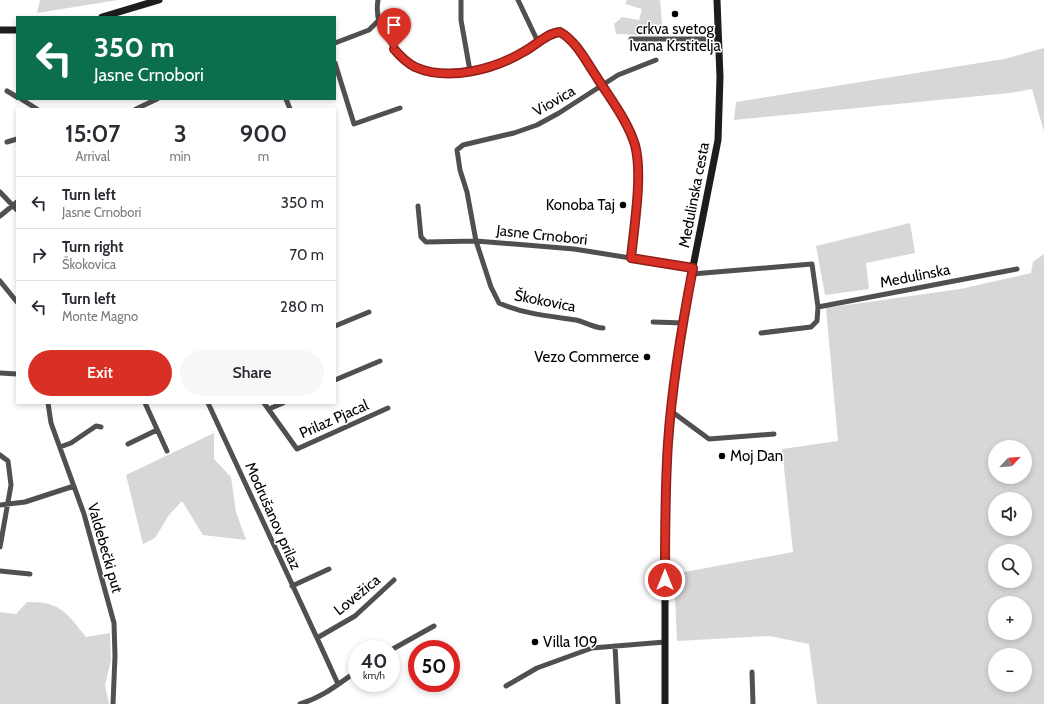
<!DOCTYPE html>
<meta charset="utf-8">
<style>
:root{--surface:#fff;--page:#f7f7f7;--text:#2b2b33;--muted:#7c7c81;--line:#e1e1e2;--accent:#d93025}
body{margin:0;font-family:Cabin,sans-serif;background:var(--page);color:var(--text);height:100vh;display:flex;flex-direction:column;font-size:15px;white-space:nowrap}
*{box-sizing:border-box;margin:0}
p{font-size:13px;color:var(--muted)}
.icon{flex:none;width:22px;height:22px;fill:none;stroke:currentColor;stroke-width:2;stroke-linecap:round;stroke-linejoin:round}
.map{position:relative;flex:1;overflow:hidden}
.sheet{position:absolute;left:16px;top:108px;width:320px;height:296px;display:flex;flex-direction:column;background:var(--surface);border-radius:0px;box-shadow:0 2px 6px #0003}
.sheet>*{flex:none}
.banner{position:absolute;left:16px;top:16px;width:320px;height:84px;border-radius:0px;box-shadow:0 2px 6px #0003;background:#0b6e4f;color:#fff;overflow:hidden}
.needle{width:26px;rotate:64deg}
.fabs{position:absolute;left:988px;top:440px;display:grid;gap:8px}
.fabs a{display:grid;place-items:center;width:44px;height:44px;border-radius:50%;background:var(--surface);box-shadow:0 2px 6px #0003;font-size:20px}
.speed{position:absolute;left:348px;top:640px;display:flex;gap:8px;font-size:20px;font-weight:700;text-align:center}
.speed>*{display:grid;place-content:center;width:52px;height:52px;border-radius:50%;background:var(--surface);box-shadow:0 2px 6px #0003;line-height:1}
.speed small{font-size:10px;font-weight:400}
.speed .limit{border:6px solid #d22;background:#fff;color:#111}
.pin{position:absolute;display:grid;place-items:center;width:34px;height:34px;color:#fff;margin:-41px -17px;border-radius:50% 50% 50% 0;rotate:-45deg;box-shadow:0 0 4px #0007}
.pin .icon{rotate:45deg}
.me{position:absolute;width:44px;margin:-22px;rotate:0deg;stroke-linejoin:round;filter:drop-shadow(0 0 3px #0008)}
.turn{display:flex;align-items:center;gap:14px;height:84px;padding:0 12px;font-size:18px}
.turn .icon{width:52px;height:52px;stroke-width:2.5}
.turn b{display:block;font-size:28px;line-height:34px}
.eta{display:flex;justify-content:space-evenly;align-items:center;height:68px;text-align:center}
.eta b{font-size:24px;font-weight:600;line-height:28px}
.action{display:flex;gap:8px;margin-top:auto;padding:8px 12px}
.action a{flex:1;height:46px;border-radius:24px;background:var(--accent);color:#fff;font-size:16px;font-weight:600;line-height:46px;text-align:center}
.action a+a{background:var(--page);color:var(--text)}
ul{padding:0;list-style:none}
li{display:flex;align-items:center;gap:12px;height:52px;padding:0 12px;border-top:1px solid var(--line)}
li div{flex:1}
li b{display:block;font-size:15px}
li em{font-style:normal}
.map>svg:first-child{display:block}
</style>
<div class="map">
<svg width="1044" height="704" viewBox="0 0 1044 704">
<rect width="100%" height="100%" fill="#fff"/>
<path fill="#d7d7d7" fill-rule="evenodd" d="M40,0H118L37,13Z
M627,0H660L662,24L659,36L616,34L614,24L622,17L639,20L642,9L625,4Z
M1044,48V132L1032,89L1010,93L734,120L736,102L1004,59Z
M910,223L915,253L866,263L869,289L825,295L816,246Z
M1044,254V704H817L809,644L769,636L677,641L674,574L793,552L782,449L838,441L826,308L960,289L1031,273L1033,262ZM995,447H1025V477H995ZM995,499H1025V529H995ZM995,551H1025V581H995ZM995,603H1025V633H995ZM995,655H1025V685H995Z
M214,433V459L231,477L236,512L246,540L203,535L182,501L169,515L155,538L143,544L126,475Z
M27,602C60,601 67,613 86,637L110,633L111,660L105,685L109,704H0V612L16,614Z"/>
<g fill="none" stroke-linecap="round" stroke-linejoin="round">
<path stroke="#505050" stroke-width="5" d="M378,0C375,18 381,30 392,45C418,83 469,77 506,60C524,53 540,41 557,32L564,34L570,40L602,86L624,123L635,145L638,166L631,258
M461,0V20L470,71
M518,0L538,42
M631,39H719
M335,43L369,30L378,21
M335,63L354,124L400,108
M7,91L17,97
M21,99L37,109
M286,99L290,109
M136,109L157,99
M7,142L17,139
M0,192L17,210
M418,206L421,237L426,242L476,241L574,249L693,268
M0,216L17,202
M692,274L812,264L818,307L817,321L811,327L761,333
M0,281L17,302
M818,307L1017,269
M653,322L684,323
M335,326L369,312
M603,328C594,328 585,322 576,320C549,316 524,314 499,303L491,287L476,241L467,192L460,170L457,150L463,145L514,133L537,125L559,113L618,75L656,60
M0,373L17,374
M335,380L380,361
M48,403L51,423L84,514L114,623L115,656L113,704
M145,403L167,451
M208,403L317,638
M264,403L297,449L388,408
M269,409L283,403
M671,411L709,439L774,434
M128,444L157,430
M60,447L71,443L96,426L101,427
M0,455L8,461L11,485L0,547
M0,505L25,502L74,486
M0,571L30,574
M292,586L329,569
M615,646L618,704
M391,650L434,626
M752,672L753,704
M338,684L317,638L355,616L394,580
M506,686L537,668L592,648L665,642
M300,704C323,697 337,685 357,671"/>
<path stroke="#1d1d1d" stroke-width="7" d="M102,17L159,0
M0,30H17
M665,704V518L668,443L677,362L690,282L718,140L720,77L717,0"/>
</g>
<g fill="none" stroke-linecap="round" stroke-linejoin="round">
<defs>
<path id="route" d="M394,49C400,56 407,63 415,67C449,82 495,69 525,51C536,45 547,33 560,32C576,41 586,61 596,76C609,97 628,121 635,145C643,174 634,227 631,258L693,268C682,325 672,384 668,443C665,488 665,534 665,580"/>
</defs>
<use href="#route" stroke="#8d1f18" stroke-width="10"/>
<use href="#route" stroke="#d93025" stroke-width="7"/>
</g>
<g fill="#000" stroke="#fff" stroke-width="1.5">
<circle cx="675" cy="14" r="4"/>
<circle cx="623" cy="205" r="4"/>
<circle cx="647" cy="357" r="4"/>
<circle cx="722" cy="456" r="4"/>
<circle cx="535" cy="642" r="4"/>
</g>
<g text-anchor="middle" stroke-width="3" stroke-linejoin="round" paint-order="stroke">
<g font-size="15" fill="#000" stroke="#fff" text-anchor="end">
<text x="675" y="34" text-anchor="middle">crkva svetog<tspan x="675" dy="17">Ivana Krstitelja</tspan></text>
<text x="615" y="210">Konoba Taj</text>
<text x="639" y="362">Vezo Commerce</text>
<text x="730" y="461" text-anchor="start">Moj Dan</text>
<text x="543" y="647" text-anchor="start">Villa 109</text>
</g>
<g font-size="15" fill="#000" stroke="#fff">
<text transform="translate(554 101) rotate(-30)" y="5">Viovica</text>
<text transform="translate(694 195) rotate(-79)" y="5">Medulinska cesta</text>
<text transform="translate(542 235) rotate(6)" y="5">Jasne Crnobori</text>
<text transform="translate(915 276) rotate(-11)" y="5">Medulinska</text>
<text transform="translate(545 301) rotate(11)" y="5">Škokovica</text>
<text transform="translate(334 419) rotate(-24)" y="5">Prilaz Pjacal</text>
<text transform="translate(273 516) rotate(66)" y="5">Modrušanov prilaz</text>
<text transform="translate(105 548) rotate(74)" y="5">Valdebečki put</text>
<text transform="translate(357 595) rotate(-39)" y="5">Lovežica</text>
</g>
</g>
</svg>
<div class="fabs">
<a><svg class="needle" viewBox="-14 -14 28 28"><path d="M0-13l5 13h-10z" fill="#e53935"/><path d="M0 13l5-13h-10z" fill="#7c7c81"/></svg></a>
<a><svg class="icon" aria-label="sound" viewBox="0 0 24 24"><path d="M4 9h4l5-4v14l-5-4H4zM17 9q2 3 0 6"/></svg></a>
<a><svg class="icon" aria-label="search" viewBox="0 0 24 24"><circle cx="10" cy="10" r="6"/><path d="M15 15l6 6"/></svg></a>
<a>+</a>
<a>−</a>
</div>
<div class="speed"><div>40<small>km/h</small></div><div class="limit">50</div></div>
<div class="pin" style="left:394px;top:49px;background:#d93025"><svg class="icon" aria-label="arrive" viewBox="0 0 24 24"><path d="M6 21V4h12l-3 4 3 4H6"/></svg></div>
<svg class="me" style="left:665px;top:580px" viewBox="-20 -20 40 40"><circle r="17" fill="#d93025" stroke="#fff" stroke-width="3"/><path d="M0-11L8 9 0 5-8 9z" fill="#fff"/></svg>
<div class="banner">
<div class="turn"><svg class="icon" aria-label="left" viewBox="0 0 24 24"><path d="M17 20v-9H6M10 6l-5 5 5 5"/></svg><div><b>350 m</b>Jasne Crnobori</div></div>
</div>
<section class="sheet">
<div class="eta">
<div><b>15:07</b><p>Arrival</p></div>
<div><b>3</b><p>min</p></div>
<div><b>900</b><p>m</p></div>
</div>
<ul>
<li><svg class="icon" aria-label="left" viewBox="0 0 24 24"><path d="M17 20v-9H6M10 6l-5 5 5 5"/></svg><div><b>Turn left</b><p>Jasne Crnobori</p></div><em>350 m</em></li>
<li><svg class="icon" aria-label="right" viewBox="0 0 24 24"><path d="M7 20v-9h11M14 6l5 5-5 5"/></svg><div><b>Turn right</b><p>Škokovica</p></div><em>70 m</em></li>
<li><svg class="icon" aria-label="left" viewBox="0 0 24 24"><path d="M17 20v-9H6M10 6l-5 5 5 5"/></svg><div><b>Turn left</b><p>Monte Magno</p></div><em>280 m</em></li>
</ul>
<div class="action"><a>Exit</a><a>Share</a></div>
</section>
</div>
